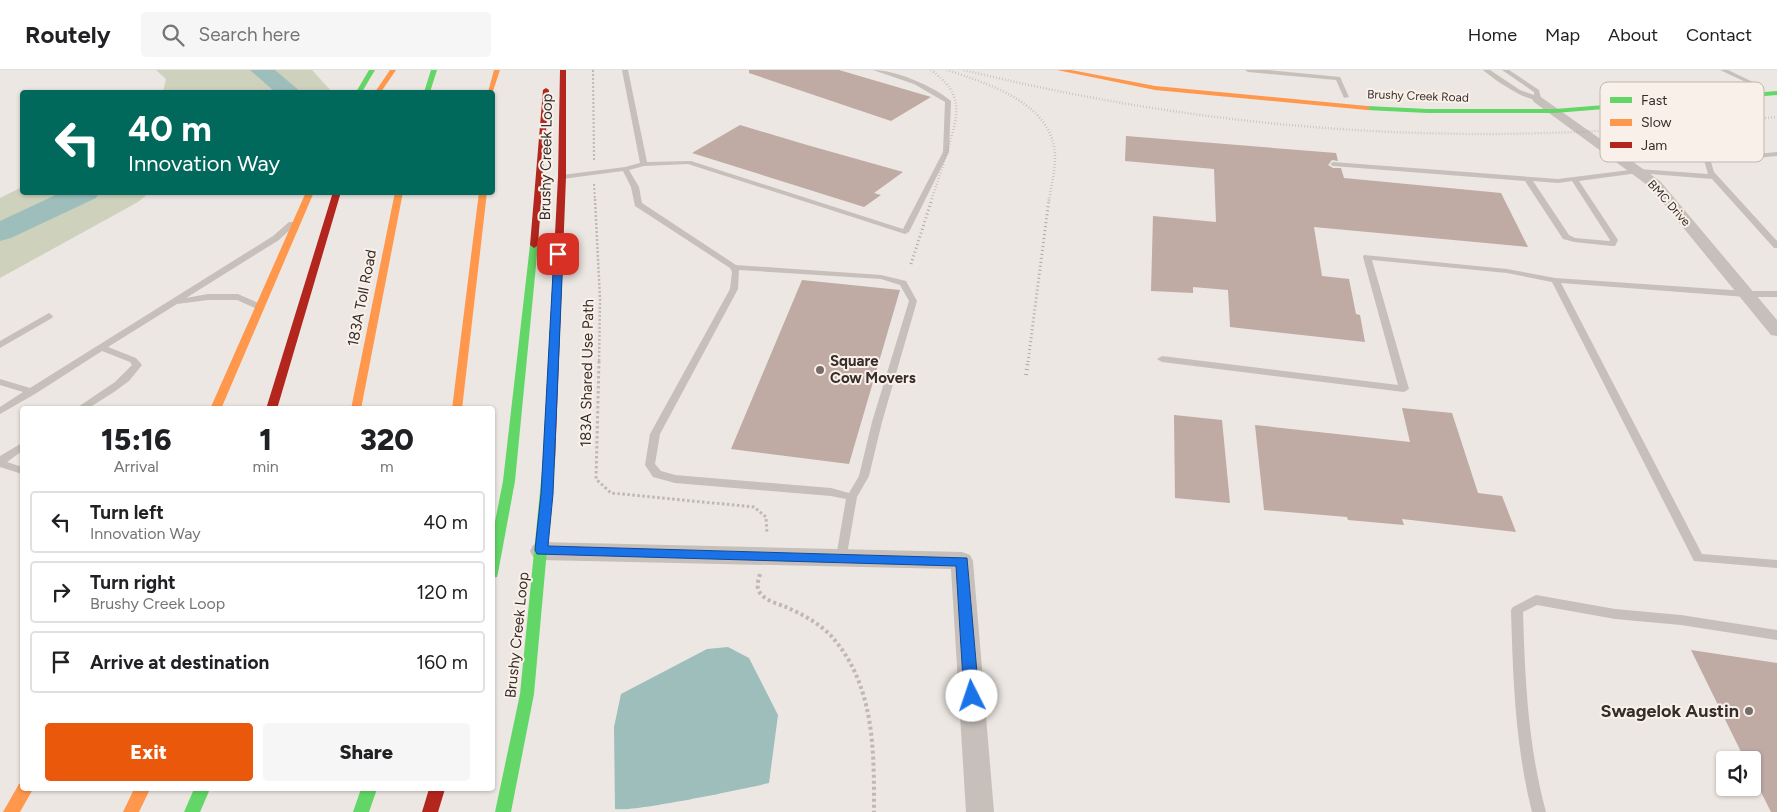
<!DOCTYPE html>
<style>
:root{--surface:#fff;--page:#f6f6f6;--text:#202124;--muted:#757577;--line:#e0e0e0;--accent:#ea580c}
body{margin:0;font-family:Figtree,sans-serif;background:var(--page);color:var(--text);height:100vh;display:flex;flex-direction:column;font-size:19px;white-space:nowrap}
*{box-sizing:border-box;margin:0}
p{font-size:16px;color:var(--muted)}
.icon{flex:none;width:28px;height:28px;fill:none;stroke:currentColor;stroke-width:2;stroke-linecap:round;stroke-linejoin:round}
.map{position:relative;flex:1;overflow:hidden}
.panel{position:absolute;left:20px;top:336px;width:475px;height:385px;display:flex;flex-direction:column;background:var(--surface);border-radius:5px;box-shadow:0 1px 4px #0004}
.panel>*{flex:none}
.banner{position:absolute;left:20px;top:20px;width:475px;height:105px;border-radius:5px;box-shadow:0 1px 4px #0004;background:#00695c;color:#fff;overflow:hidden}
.fabs{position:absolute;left:1716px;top:681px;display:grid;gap:10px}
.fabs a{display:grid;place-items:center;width:45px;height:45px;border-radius:5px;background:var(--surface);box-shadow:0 1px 4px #0004;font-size:25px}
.pin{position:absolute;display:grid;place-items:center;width:42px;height:42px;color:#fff;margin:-21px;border-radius:10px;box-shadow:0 2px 8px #0006}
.me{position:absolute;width:55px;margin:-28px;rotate:356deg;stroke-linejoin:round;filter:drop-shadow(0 0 4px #0008)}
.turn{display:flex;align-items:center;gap:18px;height:105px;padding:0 25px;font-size:22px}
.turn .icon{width:65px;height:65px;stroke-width:2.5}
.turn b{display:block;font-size:35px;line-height:42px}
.eta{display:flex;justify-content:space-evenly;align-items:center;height:85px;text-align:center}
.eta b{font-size:30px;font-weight:800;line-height:35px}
.action{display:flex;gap:10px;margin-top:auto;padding:10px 25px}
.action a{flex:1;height:58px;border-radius:5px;background:var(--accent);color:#fff;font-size:20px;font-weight:800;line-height:58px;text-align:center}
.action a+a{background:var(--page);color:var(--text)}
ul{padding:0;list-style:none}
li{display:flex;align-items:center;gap:15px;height:62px;margin:0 10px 8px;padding:0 15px;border:2px solid var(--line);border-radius:5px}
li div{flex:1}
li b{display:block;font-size:19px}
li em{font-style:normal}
header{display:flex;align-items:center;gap:30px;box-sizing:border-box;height:70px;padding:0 25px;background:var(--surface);border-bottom:1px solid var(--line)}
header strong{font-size:24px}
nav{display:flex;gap:28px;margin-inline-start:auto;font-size:18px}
.search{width:350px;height:45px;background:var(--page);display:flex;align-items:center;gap:12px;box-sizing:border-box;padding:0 18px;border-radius:5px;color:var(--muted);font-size:19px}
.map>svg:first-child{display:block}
</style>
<header>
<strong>Routely</strong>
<div class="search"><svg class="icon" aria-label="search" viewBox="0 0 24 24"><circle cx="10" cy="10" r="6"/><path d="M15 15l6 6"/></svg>Search here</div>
<nav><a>Home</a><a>Map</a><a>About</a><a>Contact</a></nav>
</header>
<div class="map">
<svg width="1777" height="742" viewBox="0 0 1777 742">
<rect width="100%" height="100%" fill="#ece7e2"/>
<path fill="#ced2bd" d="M156,0H312L332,22H163L166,9Z
M22,117V122L149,123L138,132L0,208V128Z"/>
<path fill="#9ebebc" d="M728,577L749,588L778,645L769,713C743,719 634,742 615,739L614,657L621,624L707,579Z"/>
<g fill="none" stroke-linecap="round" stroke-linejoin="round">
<path fill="#9ebebc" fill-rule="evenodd" d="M250,0H275L301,22H275Z
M62,122H100L96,128L11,168L0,171V151Z"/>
</g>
<path fill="#bfaaa4" d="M749,0H839L931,27L891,51L749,3Z
M740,55L807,75L903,102L874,123L881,125L864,137L692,83Z
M1126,66L1336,83L1338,91L1332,90L1328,95L1333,98H1341L1344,108L1501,123L1528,177L1314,157L1322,206L1349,209L1356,244L1360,245L1365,272L1230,257L1228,220L1193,217V223L1151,221L1153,146L1216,152L1214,99L1125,91Z
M802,210L900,220L849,394L731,379Z
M1402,338L1452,343L1478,423L1502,426L1516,462L1402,449L1404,455L1348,450L1347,447L1264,440L1255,355L1410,372Z
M1174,345L1222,350L1230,433L1175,428Z
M1691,580L1777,593V742H1771L1752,704V690H1745Z"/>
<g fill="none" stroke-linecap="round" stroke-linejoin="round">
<path stroke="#bfb8b3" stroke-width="2" stroke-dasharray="2 2" stroke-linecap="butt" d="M593,0L594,90
M594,114L595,131"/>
<path stroke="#bfb8b3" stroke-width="2.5" stroke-dasharray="2 2" stroke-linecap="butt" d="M595,129L600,229L599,292"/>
<path stroke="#bfb8b3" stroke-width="3" stroke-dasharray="2.5 2.5" stroke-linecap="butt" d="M599,291L596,409L611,423L754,437L766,447L767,464"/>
<path stroke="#bfb8b3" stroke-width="4" stroke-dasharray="3 3" stroke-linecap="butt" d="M760,504C758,511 755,519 762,525C767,531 778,534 786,537C802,544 821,554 833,568C875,617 874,681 874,742"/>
<path fill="#c6bfba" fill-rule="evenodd" d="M622,0H628L647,92L691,91L903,159L943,82L945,32L914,14L873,0C896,0 933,16 951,31L949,82L909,162L905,164L688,94L644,96L629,100L639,117L642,133L736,195L881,205L906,211L917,231L882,352L869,406L857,427L846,490L842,491L838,490L836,487L846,429L831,426L675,413L653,407L645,395L650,364L730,219L732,202L730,198L635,136L631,117L623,101L562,109L558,107L562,105L625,97L640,93ZM739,200L881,209L900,215L909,231L872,352L859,406L849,423L831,418L675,405L661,401L655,394L660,364L738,219Z
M1245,0H1268L1340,7L1349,27L1344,28L1336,10L1248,2Z
M1483,0H1490L1520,20L1534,25V22L1502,0H1509L1539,20L1541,29C1530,35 1492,8 1483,0Z
M1720,0H1728L1757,14L1752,15Z
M1777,82V86L1711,92L1714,102L1777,171V178H1774L1712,109L1638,103L1579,111L1618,170L1615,176H1612L1574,172L1563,169L1525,111L1333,96L1330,94L1333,92L1558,109L1638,99L1708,104L1704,90L1705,89ZM1533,111L1558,113L1572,111L1610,170L1609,171L1575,168L1569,165Z
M289,152H292L296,154L279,170L186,228L208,224H238L263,235V239H257L237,230H208L177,234L108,277L136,288L142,295L129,311L114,322L87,339H75L115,312L132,295L130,292L102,281L35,324L0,344V337L23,322L0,315V309L30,318L273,166Z
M1364,185L1507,199L1555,208L1746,221H1777V227H1746L1561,213L1702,484L1777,490V498L1694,491L1552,212L1507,203L1372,190L1409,319L1404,322L1162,292L1157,289L1162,286L1398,315L1363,187Z
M49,243L53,246L52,248L0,278V271Z
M22,373V381L7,392L22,397V404L0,397V386Z
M1536,525L1615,539L1681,545L1777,560V570L1681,555L1615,549L1537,535L1523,542C1525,610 1528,676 1546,742H1532C1515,675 1513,608 1511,540L1513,537Z"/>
<path fill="#c6bfba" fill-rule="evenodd" d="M1538,25L1660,111L1777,250V266L1771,265L1650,117L1534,32L1532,29Z
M541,472L962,482L970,485L973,491L994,742H966L951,499L541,490L533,487L530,481L533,475Z"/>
<path fill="#63d668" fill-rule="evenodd" d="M369,0H375L362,22H356Z
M431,0H437L430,22H424Z
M1777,21V25L1555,43H1427L1367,40L1363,38L1367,36L1427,39H1555Z
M534,172L538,175L515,411L498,503L497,507L492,508V467L503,411L530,175Z
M549,387L555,391L534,624L511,742H495L520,624L543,391Z
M194,719H210L200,742H184Z
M361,719H377L369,742H353Z"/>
<path fill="#ff974d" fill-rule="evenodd" d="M390,0H396L381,22H375Z
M494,0H500L492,24L488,22Z
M1057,0H1071L1155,16L1367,36L1371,38L1367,40L1155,20Z
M306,122H314L221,339H210Z
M395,122H403L361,339H351Z
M479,122H487L462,339H452Z
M22,713V719H33L20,742H3L19,714Z
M134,719H150L139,742H123Z"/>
<path fill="#b3261e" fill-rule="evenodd" d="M560,0H566V107L555,391L549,395L543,391L558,107Z
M546,18L549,20L538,175L534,178L530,175L543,20Z
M333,122H341L277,339H266Z
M429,719H445L438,742H422Z"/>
<path stroke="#ada8a5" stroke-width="2.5" stroke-dasharray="0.5 2.5" stroke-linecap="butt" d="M931,0C964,24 959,43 948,78C943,96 937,113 931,131
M947,0C989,14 1056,34 1055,89C1055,102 1051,117 1049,131
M964,0C1155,47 1350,69 1547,63C1624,61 1701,53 1777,47"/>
<path stroke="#ada8a5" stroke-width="3" stroke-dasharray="1 3" stroke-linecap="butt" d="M911,194L932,129
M1028,292L1049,129"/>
<path stroke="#ada8a5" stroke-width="4" stroke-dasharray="1 4" stroke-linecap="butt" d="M1026,305L1028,291"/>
</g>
<path fill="#1a73e8" stroke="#114b97" d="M558,181L563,184L553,424L548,476L967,488L979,626L977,631L972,633L967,631L964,626L956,496L537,484L535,480L541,424L554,184Z"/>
<g fill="#766d6a" stroke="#f9f1e9" stroke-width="2">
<circle cx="820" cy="300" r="5"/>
<circle cx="1749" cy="641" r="5"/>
</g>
<g text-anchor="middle" stroke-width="4" stroke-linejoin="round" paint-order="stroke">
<g font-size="12" fill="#362c29" stroke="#f9f1e9">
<text transform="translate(1418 26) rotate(2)" y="4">Brushy Creek Road</text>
<text transform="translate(1669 133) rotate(48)" y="4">BMC Drive</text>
</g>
<g font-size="15" fill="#362c29" stroke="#f9f1e9">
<text transform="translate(546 87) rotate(-89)" y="5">Brushy Creek Loop</text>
<text transform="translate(362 228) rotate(-79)" y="5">183A Toll Road</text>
<text transform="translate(587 303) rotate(-89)" y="5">183A Shared Use Path</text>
<text transform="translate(517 565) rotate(-84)" y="5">Brushy Creek Loop</text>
</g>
<g font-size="15" font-weight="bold" fill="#362c29" stroke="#f9f1e9" text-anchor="start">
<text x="830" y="296">Square<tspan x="830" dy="17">Cow Movers</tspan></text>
</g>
<g font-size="18" font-weight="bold" fill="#362c29" stroke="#f9f1e9" text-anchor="end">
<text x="1739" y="647">Swagelok Austin</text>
</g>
</g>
<rect x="1600" y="12" width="164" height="80" rx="8" fill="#f9f1e9" stroke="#beb6af" stroke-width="1"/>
<rect x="1610" y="27" width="22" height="6" fill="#63d668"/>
<rect x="1610" y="49" width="22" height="7" fill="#ff974d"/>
<rect x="1610" y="72" width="22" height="6" fill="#b3261e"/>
<g font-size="14" fill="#362c29">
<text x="1641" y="35">Fast</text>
<text x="1641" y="57">Slow</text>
<text x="1641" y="80">Jam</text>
</g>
</svg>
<div class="fabs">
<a><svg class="icon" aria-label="sound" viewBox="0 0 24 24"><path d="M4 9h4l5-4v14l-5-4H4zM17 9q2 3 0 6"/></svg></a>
</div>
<div class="pin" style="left:558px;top:184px;background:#d93025"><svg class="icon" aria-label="arrive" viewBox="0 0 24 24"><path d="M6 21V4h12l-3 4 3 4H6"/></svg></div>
<svg class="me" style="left:972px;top:626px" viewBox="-20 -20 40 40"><circle r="19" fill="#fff"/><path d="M0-13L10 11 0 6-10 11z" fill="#1a73e8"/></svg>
<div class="banner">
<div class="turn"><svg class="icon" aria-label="left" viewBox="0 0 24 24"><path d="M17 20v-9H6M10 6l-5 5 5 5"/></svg><div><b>40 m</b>Innovation Way</div></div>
</div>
<section class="panel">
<div class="eta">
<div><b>15:16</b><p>Arrival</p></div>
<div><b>1</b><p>min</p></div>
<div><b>320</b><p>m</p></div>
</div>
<ul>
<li><svg class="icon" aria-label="left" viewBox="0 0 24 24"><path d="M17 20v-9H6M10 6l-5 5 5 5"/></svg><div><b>Turn left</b><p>Innovation Way</p></div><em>40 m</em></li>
<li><svg class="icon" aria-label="right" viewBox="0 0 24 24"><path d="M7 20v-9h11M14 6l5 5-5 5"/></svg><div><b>Turn right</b><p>Brushy Creek Loop</p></div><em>120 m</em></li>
<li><svg class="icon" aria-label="arrive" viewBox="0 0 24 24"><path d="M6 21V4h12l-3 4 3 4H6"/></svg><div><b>Arrive at destination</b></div><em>160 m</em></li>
</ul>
<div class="action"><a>Exit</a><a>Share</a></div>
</section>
</div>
